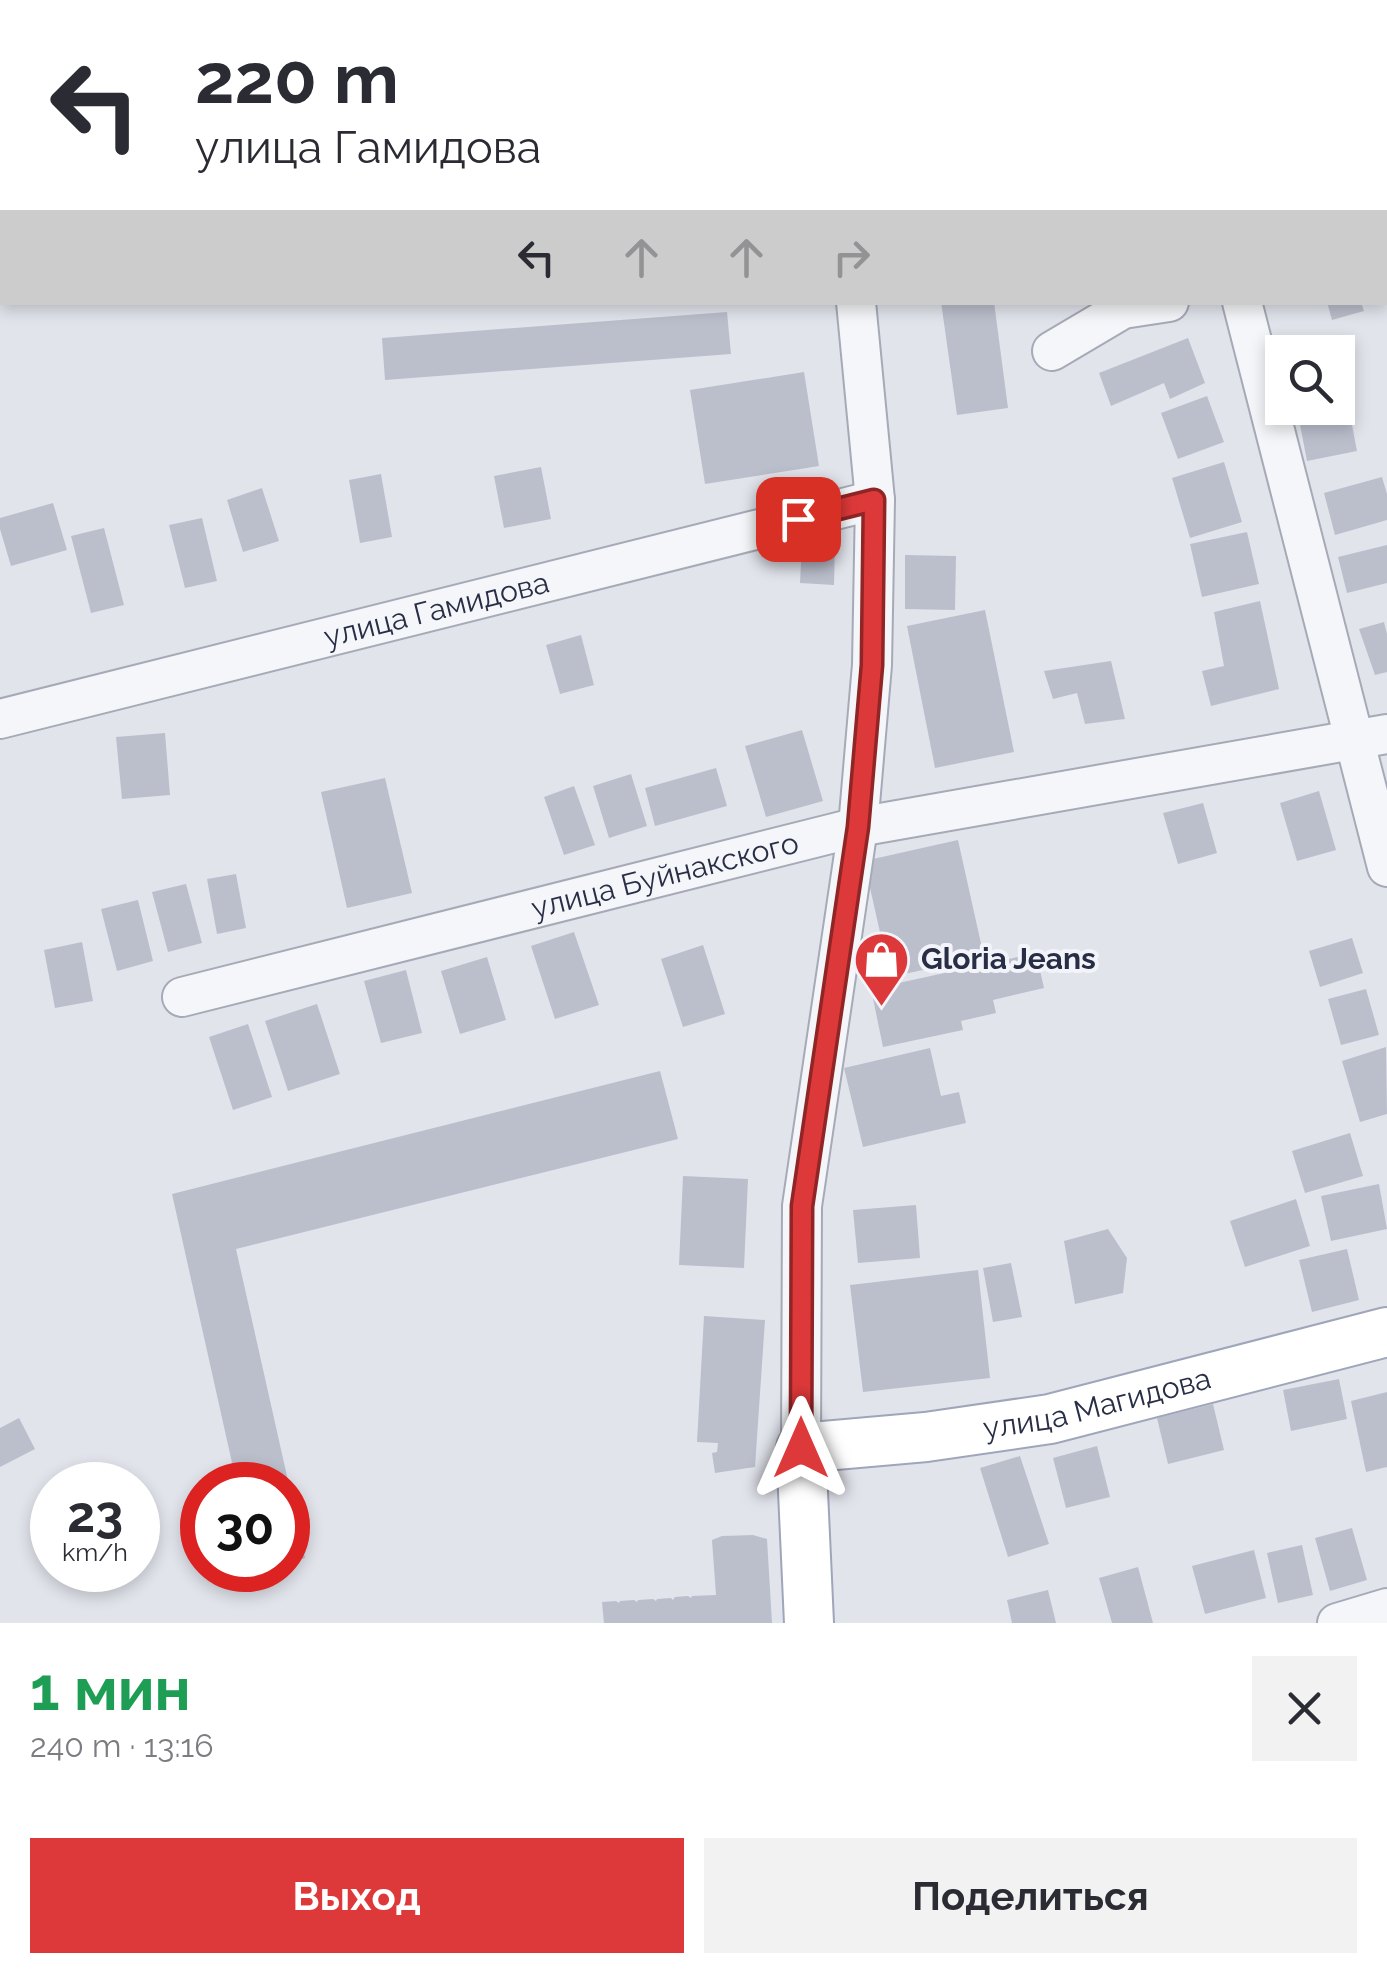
<!DOCTYPE html>
<html lang="ru">
<meta charset="utf-8">
<style>
:root{--surface:#fff;--page:#f2f2f3;--text:#2b2b33;--muted:#7c7c81;--accent:#de393a}
body{margin:0;font-family:Raleway,sans-serif;background:var(--page);color:var(--text);height:100vh;display:flex;flex-direction:column;font-size:38px;white-space:nowrap}
*{box-sizing:border-box;margin:0}
p{font-size:32px;color:var(--muted)}
.icon{flex:none;width:55px;height:55px;fill:none;stroke:currentColor;stroke-width:2;stroke-linecap:round;stroke-linejoin:round}
.map{position:relative;height:1623px;overflow:hidden}
.details{display:flex;flex-direction:column;background:var(--surface);flex:1}
.details>*{flex:none}
.hud{position:absolute;left:0px;top:0px;width:1388px;height:305px;box-shadow:0 5px 15px #0003;background:#fff;color:var(--text);overflow:hidden}
.controls{position:absolute;left:1265px;top:335px;display:grid;gap:20px}
.controls a{display:grid;place-items:center;width:90px;height:90px;border-radius:0px;background:var(--surface);box-shadow:0 5px 15px #0003;font-size:50px}
.speed{position:absolute;left:30px;top:1462px;display:flex;gap:20px;font-size:50px;font-weight:700;text-align:center}
.speed>*{display:grid;place-content:center;width:130px;height:130px;border-radius:50%;background:var(--surface);box-shadow:0 5px 15px #0003;line-height:1}
.speed small{font-size:25px;font-weight:400}
.speed .limit{border:15px solid #d22;background:#fff;color:#111}
.pin{position:absolute;display:grid;place-items:center;width:85px;height:85px;color:#fff;margin:-42px;border-radius:20px;box-shadow:0 5px 15px #0006}
.me{position:absolute;width:110px;margin:-55px;rotate:0deg;stroke-linejoin:round;filter:drop-shadow(0 0 8px #0008)}
.turn{display:flex;align-items:center;gap:35px;height:210px;padding:0 30px;font-size:45px}
.turn .icon{width:130px;height:130px;stroke-width:2.5}
.turn b{display:block;font-size:70px;line-height:85px}
.lanes{display:flex;align-items:center;height:95px;padding:0 30px;background:#0003;justify-content:center;gap:50px;direction:ltr}
.lanes .off{opacity:.35}
.round{display:grid;place-items:center;flex:none;width:105px;height:105px;border-radius:0px;background:var(--page)}
.overview{display:flex;align-items:center;justify-content:space-between;height:170px;padding:0 30px}
h1{font-size:60px;font-weight:700;line-height:75px;color:#1e9e55}
.primary-button{display:flex;gap:20px;margin-top:auto;padding:20px 30px}
.primary-button a{flex:1;height:115px;border-radius:0px;background:var(--accent);color:#fff;font-size:40px;font-weight:700;line-height:115px;text-align:center}
.primary-button a+a{background:var(--page);color:var(--text)}
.map>svg:first-child{display:block}
</style>
<div class="map">
<svg width="1387" height="1623" viewBox="0 0 1387 1623">
<rect width="100%" height="100%" fill="#e2e4ec"/>
<path fill="#bbbfcc" d="M941,302H994L1008,408L957,415Z
M1327,302H1361L1364,311L1332,320Z
M727,312L731,354L385,380L382,338Z
M1188,338L1205,383L1170,399L1164,383L1111,406L1099,373Z
M804,372L819,466L705,484L690,390Z
M1207,396L1224,442L1178,459L1161,413Z
M1348,404L1357,451L1307,461L1298,414Z
M1224,462L1242,522L1190,538L1172,478Z
M541,467L551,519L504,528L494,476Z
M381,474L392,537L360,543L349,480Z
M1382,477L1387,494V520L1335,535L1324,493Z
M262,488L279,541L243,552L227,500Z
M53,503L67,550L11,566L0,529V518Z
M202,518L217,581L185,588L169,525Z
M104,528L124,605L91,613L71,536Z
M1247,532L1259,584L1202,597L1190,544Z
M802,542L835,544L834,585L800,583Z
M1387,545V583L1347,593L1338,557Z
M905,555L956,556L955,610L905,609Z
M1260,601L1279,689L1211,706L1202,671L1224,666L1214,612Z
M985,610L1014,752L935,768L907,626Z
M1384,622L1387,634V672L1375,675L1359,629Z
M581,635L594,685L560,694L546,645Z
M1111,661L1125,719L1085,724L1077,693L1053,699L1044,671Z
M802,730L823,801L766,817L745,746Z
M165,733L170,795L122,799L116,737Z
M716,768L727,806L655,826L645,788Z
M631,774L647,826L609,838L593,786Z
M385,778L412,893L347,908L321,792Z
M574,786L595,845L564,855L544,797Z
M1319,791L1336,850L1297,861L1280,803Z
M1203,803L1217,853L1178,864L1163,813Z
M958,840L984,957L890,977L864,861Z
M236,874L246,928L217,934L207,879Z
M186,884L202,943L168,952L152,892Z
M138,900L153,961L117,971L101,909Z
M574,932L599,1005L555,1019L531,946Z
M1352,938L1363,973L1320,987L1309,951Z
M82,942L93,1001L55,1008L44,950Z
M703,945L725,1014L683,1027L661,959Z
M1036,953L1044,988L993,1000L996,1013L961,1021L963,1030L883,1047L871,989Z
M487,957L506,1020L460,1034L441,971Z
M406,970L422,1033L381,1043L364,981Z
M1366,989L1379,1035L1341,1045L1328,999Z
M317,1004L340,1074L288,1091L265,1021Z
M248,1024L272,1097L233,1110L209,1037Z
M1386,1047L1387,1114L1360,1122L1342,1061Z
M930,1048L941,1096L959,1092L966,1123L863,1147L844,1068Z
M660,1071L678,1139L236,1249L289,1485H237L172,1194Z
M1350,1133L1363,1176L1305,1193L1292,1151Z
M683,1176L748,1179L744,1268L679,1265Z
M1379,1184L1387,1229L1331,1241L1321,1196Z
M1296,1199L1310,1246L1245,1267L1230,1221Z
M916,1205L920,1258L858,1263L853,1210Z
M1108,1229L1127,1258L1123,1293L1075,1304L1064,1241Z
M1347,1249L1359,1300L1312,1312L1299,1260Z
M1011,1263L1022,1317L993,1322L983,1268Z
M978,1270L990,1378L863,1392L850,1285Z
M704,1316L765,1320L755,1467L715,1473L712,1453L717,1452L718,1443L697,1442Z
M1339,1379L1347,1419L1291,1431L1283,1390Z
M1387,1392V1467L1366,1472L1351,1401Z
M1213,1404L1224,1450L1168,1464L1157,1418Z
M19,1418L35,1449L0,1467V1428Z
M1097,1446L1110,1497L1066,1508L1053,1458Z
M1020,1456L1049,1544L1008,1557L980,1468Z
M288,1487L305,1558L288,1563Z
M1352,1528L1367,1580L1330,1591L1315,1538Z
M753,1535L767,1539L772,1623H604L602,1602L616,1601L619,1603L620,1601L634,1600L637,1602L638,1600L653,1599L656,1601L657,1599L671,1598L673,1600L675,1597L688,1596L691,1598L692,1596L716,1595L712,1540L722,1536Z
M1302,1545L1313,1595L1278,1603L1267,1553Z
M1254,1550L1266,1598L1205,1614L1192,1566Z
M1138,1567L1153,1623H1112L1099,1578Z
M1048,1590L1056,1623H1012L1007,1600Z"/>
<g fill="none" stroke-linecap="round" stroke-linejoin="round">
<defs>
<g id="minor">
<path d="M825,0V2"/>
<path d="M1385,18H1387"/>
<path d="M1385,246H1387"/>
<path d="M1242,302L1387,867"/>
<path d="M1052,351L1123,309L1169,302"/>
<path id="s1" d="M0,719L875,500"/>
<path id="s2" d="M182,997L858,827L1387,734"/>
<path d="M801,1448L802,1206L858,827L872,665L875,500L856,302"/>
<path d="M1337,1623L1387,1608"/>
</g>
<g id="major">
<path id="s3" d="M809,1623L801,1448L926,1437L1050,1419L1387,1332"/>
</g>
</defs>
<use href="#minor" stroke="#a6aab7" stroke-width="42"/>
<use href="#major" stroke="#9fa6b9" stroke-width="52"/>
<path stroke="#c0c2ca" stroke-width="5" stroke-dasharray="8 8" stroke-linecap="butt" d="M483,2L486,0
M0,232H2"/>
<use href="#minor" stroke="#f5f6f9" stroke-width="38"/>
<use href="#major" stroke="#fff" stroke-width="48"/>
</g>
<g fill="none" stroke-linecap="round" stroke-linejoin="round">
<defs>
<path id="route" d="M798,519L874,500L872,665L858,827L802,1206L801,1448"/>
</defs>
<use href="#route" stroke="#902526" stroke-width="25"/>
<use href="#route" stroke="#de393a" stroke-width="18"/>
</g>
<defs>
<symbol id="shop-pin" viewBox="-11 -11 22 30"><path d="M0 17L-7.5 6A9.5 9.5 0 1 1 7.5 6Z" fill="#de393a" stroke="#f2f4f9"/><path d="M-5-2.5h2.3a2.7 3.5 0 0 1 5.4 0H5L5.5 6h-11ZM-1.5-2.5h3a1.5 2.3 0 0 0-3 0Z" fill="#fff"/></symbol>
</defs>
<g fill-rule="evenodd">
<use href="#shop-pin" x="850" y="928" width="63" height="86"/>
</g>
<g text-anchor="middle" stroke-width="8" stroke-linejoin="round" paint-order="stroke">
<g font-size="30" fill="#282e46" stroke="#f2f4f9">
<text dy="10" stroke="none"><textPath href="#s1" startOffset="450">улица Гамидова</textPath></text>
<text dy="10" stroke="none"><textPath href="#s2" startOffset="498">улица Буйнакского</textPath></text>
<text dy="10" stroke="none"><textPath href="#s3" startOffset="475">улица Магидова</textPath></text>
</g>
<g font-size="30" font-weight="bold" fill="#282e46" stroke="#f2f4f9" text-anchor="start">
<text x="921" y="969">Gloria Jeans</text>
</g>
</g>
</svg>
<div class="controls">
<a><svg class="icon" aria-label="search" viewBox="0 0 24 24"><circle cx="10" cy="10" r="6"/><path d="M15 15l6 6"/></svg></a>
</div>
<div class="speed"><div>23<small>km/h</small></div><div class="limit">30</div></div>
<div class="pin" style="left:798px;top:519px;background:#d93025"><svg class="icon" aria-label="arrive" viewBox="0 0 24 24"><path d="M6 21V4h12l-3 4 3 4H6"/></svg></div>
<svg class="me" style="left:801px;top:1448px" viewBox="-20 -20 40 40"><path d="M0-17L14 15 0 8-14 15z" fill="#de393a" stroke="#fff" stroke-width="4"/></svg>
<div class="hud">
<div class="turn"><svg class="icon" aria-label="left" viewBox="0 0 24 24"><path d="M17 20v-9H6M10 6l-5 5 5 5"/></svg><div><b>220 m</b>улица Гамидова</div></div>
<div class="lanes"><svg class="icon" aria-label="left" viewBox="0 0 24 24"><path d="M17 20v-9H6M10 6l-5 5 5 5"/></svg><svg class="icon off" aria-label="ahead" viewBox="0 0 24 24"><path d="M12 20V5M6 11l6-6 6 6"/></svg><svg class="icon off" aria-label="ahead" viewBox="0 0 24 24"><path d="M12 20V5M6 11l6-6 6 6"/></svg><svg class="icon off" aria-label="right" viewBox="0 0 24 24"><path d="M7 20v-9h11M14 6l5 5-5 5"/></svg></div>
</div>
</div>
<section class="details">
<div class="overview"><div><h1>1 мин</h1><p>240 m · 13:16</p></div><a class="round"><svg class="icon" aria-label="close" viewBox="0 0 24 24"><path d="M6 6l12 12M18 6L6 18"/></svg></a></div>
<div class="primary-button"><a>Выход</a><a>Поделиться</a></div>
</section>
